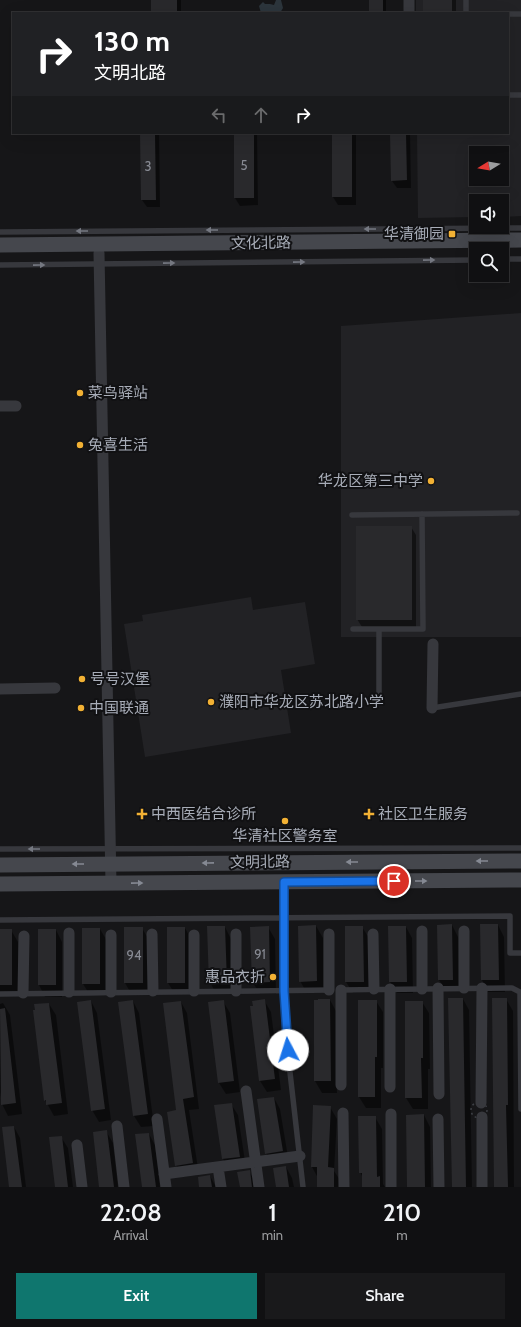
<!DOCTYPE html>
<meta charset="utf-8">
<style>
:root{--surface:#101012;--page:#19191b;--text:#f1f3f6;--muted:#9c9d9f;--line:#303032;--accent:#0f766e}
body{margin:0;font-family:Cabin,"Noto Sans SC",sans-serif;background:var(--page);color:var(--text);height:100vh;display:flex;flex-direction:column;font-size:15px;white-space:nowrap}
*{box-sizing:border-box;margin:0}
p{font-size:13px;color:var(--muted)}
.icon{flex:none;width:22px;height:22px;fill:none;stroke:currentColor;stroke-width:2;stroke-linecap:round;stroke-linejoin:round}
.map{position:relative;height:1187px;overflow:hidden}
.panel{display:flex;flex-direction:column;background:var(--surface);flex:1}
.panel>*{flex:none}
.hud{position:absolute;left:12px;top:12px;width:497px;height:122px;border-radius:0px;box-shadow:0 4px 16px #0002,0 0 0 1px var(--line);background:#202124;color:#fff;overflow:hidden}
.needle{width:26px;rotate:259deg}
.controls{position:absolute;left:469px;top:146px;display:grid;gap:8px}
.controls a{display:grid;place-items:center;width:40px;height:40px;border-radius:0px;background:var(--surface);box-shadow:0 4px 16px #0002,0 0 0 1px var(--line);font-size:20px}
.pin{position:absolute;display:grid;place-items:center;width:34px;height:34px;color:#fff;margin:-17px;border:2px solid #fff;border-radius:50%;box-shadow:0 1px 4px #0007}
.me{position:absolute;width:44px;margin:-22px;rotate:355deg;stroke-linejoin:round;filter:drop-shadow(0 0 3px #0008)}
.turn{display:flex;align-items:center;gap:14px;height:84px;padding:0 16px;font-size:18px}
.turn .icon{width:52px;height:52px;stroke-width:2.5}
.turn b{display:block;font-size:28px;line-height:34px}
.lanes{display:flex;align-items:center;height:38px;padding:0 16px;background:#0003;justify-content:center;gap:20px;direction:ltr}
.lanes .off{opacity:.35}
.eta{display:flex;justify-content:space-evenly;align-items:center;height:68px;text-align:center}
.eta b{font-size:24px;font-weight:600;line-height:28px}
.primary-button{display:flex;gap:8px;margin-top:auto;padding:8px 16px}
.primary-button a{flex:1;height:46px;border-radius:0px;background:var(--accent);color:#fff;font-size:16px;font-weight:600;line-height:46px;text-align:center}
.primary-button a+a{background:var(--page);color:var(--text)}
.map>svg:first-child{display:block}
</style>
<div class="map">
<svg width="521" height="1187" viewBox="0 0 521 1187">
<rect width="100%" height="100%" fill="#161618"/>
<path fill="#222225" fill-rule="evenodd" d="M416,0H521V216L502,217V201H476V217L418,218L417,133H508V13H416ZM476,153H502V179H476Z
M521,313V637H341V326Z
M251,597L253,610L305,602L315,664L281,670L291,733L145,757L124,624L143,621L142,615Z"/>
<path fill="#2c353c" d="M276,0H281L283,8L280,13H261L259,6L263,2L265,4H270L274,5Z"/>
<path fill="#0007" d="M152,0H181V13H152Z
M370,0H386V13H370Z
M424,0H456V13H424Z
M141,133H159L160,207H147L142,200Z
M235,133H257L258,205L240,206L235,198Z
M333,133H356V205H338L333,197Z
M391,133H410L411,188H397L392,181Z
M411,527L416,535V627H362L357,619Z
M452,925L458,937L459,991H446L439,980Z
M481,925H498L504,937L505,992H488L482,980Z
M316,926L323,938V993H307L300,981Z
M225,927L231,939L233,993L216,994L210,982Z
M268,927L275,939L276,994H260L253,983Z
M362,927L369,938L370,993H353L346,982Z
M406,927L412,938L413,993H397L390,982Z
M125,928H142L149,940V995H132L125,983Z
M185,928L191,939V994H175L168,983Z
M100,929L107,941L106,996L90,995L83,984Z
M0,930H11L18,942V996L0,995Z
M39,930H56L62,942V997H45L39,985Z
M463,999L469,1010L472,1187H453Z
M506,999L513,1011L514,1187H495Z
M264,1000L271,1012L281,1090L267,1092L260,1081L254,1007Z
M330,1000L336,1011L337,1093H322L315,1081V1001Z
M91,1001L97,1013L111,1120L99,1122L92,1110Z
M133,1001L139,1013L154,1126L141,1127L134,1116L119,1003Z
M223,1001L230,1013L240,1092L226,1094L219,1083Z
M376,1001L383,1012V1068H381V1108H366L359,1097Z
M181,1002L187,1013L199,1109L189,1110L199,1175L182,1177L176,1165Z
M422,1002L429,1013L430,1069H428V1109H413L406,1098Z
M3,1003L10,1015L22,1114L8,1116L2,1104L0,1092V1004Z
M49,1004L56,1015L68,1114L54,1116L45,1100L34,1011Z
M274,1098L280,1109L289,1163L272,1165L266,1153Z
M231,1104L238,1115L246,1168L230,1170L223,1159L215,1106Z
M330,1107L337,1119L334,1171L340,1180V1187H318V1178L312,1167Z
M424,1115L430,1127L431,1187H408Z
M375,1117L382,1129L383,1184L385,1187H363V1178L360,1172Z
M14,1127L20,1138L26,1187H10Z
M106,1131L113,1143L118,1187H100Z
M149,1134L155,1145L160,1187H143Z
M61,1137L68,1148L73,1187H56Z
M286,1167L292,1178L294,1187H277Z
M249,1171L256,1183V1187H241Z
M210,1176L216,1187H200Z"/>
<path fill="#29292c" d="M151,0H177V13H151Z
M369,0H383V13H369Z
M423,0H452V13H423Z
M140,133H155L156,200H141Z
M234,133H254V198H234Z
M332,133H352V197H332Z
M390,133H406L407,180L391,181Z
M356,526H412V620H356Z
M452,924L453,980H438L437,925Z
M480,924H498L499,980H481Z
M316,925L317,981L299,982L298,926Z
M207,926H225L227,982L209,983Z
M269,926L270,982L252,983L250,927Z
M345,926H363L364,982H345Z
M388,926H406L407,982H389Z
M124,927H143V983H124Z
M167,927H185V983H167Z
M82,928H100V984H82Z
M0,929H12V985H0Z
M38,929H56V985H38Z
M448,998H463L466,1187H452Z
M492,998H507L508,1105H506L508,1187H494Z
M265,999L275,1079L259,1081L250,1006H253L252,1001Z
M318,999H330L331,1081H314V1000H318Z
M91,1000L105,1109L91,1111L77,1002Z
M133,1000L148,1114L133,1116L118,1002Z
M224,1000L234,1081L218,1083L208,1002Z
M358,1000H377V1057H375V1097H358Z
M181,1001L194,1097L183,1099L193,1163L175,1166L167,1112L176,1110L163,1003Z
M405,1001H423V1058H421L422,1098H405Z
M49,1003L62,1103L46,1105V1100L44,1101L33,1010H35L34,1004Z
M5,1008L16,1103L1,1105L0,1009Z
M274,1097L283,1151L265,1154L257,1099Z
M232,1103L240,1157L222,1159L214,1105Z
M313,1105L331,1106L328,1167L334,1168V1187H317V1167H311Z
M424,1114L425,1187H407L406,1115Z
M358,1116H376L377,1177L380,1176V1187H362V1173H359Z
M14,1126L22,1187H9L2,1127Z
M107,1130L114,1187H99L93,1132Z
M149,1133L156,1187H142L135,1134Z
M62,1136L68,1187H55L49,1137Z
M286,1166L289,1187H276L273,1168Z
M250,1170L252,1187H240L237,1172Z
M210,1175L212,1187H199L198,1177Z"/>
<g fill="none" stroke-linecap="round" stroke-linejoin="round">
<path stroke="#3d3f44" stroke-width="1.5" stroke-dasharray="2 3" stroke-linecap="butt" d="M471 1110a8 8 0 1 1 16 0a8 8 0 1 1-16 0Z"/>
<path stroke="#37383d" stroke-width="5.5" d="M466,0V13
M508,14H521
M508,95H521
M0,232L521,228
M502,259H521
M0,265L476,260
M352,515L517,513
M353,629H423L422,514
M379,700V629
M432,708L521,694
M0,849L521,848
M284,882V991L286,1037L303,1187
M0,920L510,916V953H521
M340,990L512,988L520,992V995L521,1109
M0,994L330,990"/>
<path stroke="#37383d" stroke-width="11" d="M409,0V13
M99,253L111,884
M0,406H16
M0,689L55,688
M432,708L433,644
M422,931V989
M464,931V988
M152,934L153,991
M236,934V991
M373,934L374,989
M111,935V992
M194,935V991
M438,988L439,1094
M329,990V934
M341,990V1085
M69,992V933
M23,993L24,936
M390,1087V989
M246,1091L259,1187
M481,1103L482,988
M343,1113L344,1187
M391,1114V1187
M482,1117V1187
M157,1119L166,1187
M438,1119L439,1187
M117,1126L124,1187
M77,1145L82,1187
M218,1167L221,1187
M164,1174L300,1156"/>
<path stroke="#45474d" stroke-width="15" d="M0,245L521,240
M0,865L521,861
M0,884L521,880"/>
</g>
<defs><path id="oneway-solid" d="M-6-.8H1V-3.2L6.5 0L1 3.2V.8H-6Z"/></defs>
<g fill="#757881">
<use href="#oneway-solid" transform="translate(370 229) rotate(180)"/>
<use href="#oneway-solid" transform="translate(212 230) rotate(180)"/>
<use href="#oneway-solid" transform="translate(82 231) rotate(180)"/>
<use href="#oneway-solid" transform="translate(429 260) rotate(-1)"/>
<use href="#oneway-solid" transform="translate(299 262) rotate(-1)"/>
<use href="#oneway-solid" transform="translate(169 263) rotate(-1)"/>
<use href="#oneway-solid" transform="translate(39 265) rotate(-1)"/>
<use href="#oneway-solid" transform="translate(34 849) rotate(180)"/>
</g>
<g fill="#858993">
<use href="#oneway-solid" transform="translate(482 861) rotate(180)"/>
<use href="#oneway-solid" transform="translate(352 862) rotate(180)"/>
<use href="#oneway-solid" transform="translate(208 863) rotate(179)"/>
<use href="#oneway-solid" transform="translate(78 864) rotate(180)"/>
<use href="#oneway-solid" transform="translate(421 881)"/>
<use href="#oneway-solid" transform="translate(137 883) rotate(-1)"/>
</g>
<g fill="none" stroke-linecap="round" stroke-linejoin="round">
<defs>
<path id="route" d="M288,1050L284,991V882L394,881"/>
</defs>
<use href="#route" stroke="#114b97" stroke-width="10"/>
<use href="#route" stroke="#1a73e8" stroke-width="7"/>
</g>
<g fill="#f2b134" stroke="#111113" stroke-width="1.5">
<rect x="448" y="230" width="8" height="8" rx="2"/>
<circle cx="80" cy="393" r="4"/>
<circle cx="80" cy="445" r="4"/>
<circle cx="431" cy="481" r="4"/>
<circle cx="82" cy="679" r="4"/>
<circle cx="211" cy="702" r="4"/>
<circle cx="81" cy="708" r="4"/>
<path d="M140 808h4v4h4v4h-4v4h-4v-4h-4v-4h4z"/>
<path d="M367 808h4v4h4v4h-4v4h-4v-4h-4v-4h4z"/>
<circle cx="285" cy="821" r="4"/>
<circle cx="273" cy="977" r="4"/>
</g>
<g text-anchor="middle" stroke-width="4" stroke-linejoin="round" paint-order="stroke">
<g font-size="13" fill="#888b94">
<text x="244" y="170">5</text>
<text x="148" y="171">3</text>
<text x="260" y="959">91</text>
<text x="134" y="960">94</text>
</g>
<g font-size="15" fill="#a8adb8" stroke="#111113" text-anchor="start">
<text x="444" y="239" text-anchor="end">华清御园</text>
<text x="88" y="398">菜鸟驿站</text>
<text x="88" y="450">兔喜生活</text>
<text x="423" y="486" text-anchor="end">华龙区第三中学</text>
<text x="90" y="684">号号汉堡</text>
<text x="219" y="707">濮阳市华龙区苏北路小学</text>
<text x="89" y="713">中国联通</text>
<text x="151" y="819">中西医结合诊所</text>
<text x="378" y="819">社区卫生服务</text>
<text x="285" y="841" text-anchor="middle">华清社区警务室</text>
<text x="265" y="982" text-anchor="end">惠品衣折</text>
</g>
<g font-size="15" fill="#a8adb8" stroke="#111113">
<text transform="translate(261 243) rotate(-1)" y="5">文化北路</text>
<text transform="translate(260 862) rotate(-1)" y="5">文明北路</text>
</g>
</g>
</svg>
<div class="controls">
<a><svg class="needle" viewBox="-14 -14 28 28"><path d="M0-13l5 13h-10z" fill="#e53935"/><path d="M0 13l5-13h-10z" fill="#9c9d9f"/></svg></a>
<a><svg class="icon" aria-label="sound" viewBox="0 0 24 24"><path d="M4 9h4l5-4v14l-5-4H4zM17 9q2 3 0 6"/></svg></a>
<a><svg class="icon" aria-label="search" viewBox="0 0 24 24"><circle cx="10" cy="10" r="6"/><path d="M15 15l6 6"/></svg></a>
</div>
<div class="pin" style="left:394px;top:881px;background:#d93025"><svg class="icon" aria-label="arrive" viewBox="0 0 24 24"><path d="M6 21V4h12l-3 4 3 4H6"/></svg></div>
<svg class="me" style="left:288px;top:1050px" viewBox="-20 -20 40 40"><circle r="19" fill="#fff"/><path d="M0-13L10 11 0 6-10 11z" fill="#1a73e8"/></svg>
<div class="hud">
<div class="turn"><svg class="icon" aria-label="right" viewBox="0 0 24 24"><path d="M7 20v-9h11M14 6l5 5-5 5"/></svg><div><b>130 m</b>文明北路</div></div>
<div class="lanes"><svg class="icon off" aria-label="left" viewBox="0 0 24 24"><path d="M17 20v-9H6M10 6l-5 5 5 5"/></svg><svg class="icon off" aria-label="ahead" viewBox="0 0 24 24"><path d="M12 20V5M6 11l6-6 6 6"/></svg><svg class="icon" aria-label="right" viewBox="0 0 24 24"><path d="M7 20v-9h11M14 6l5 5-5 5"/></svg></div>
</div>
</div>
<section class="panel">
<div class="eta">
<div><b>22:08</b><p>Arrival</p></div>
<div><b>1</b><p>min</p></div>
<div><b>210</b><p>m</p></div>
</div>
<div class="primary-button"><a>Exit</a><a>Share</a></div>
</section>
